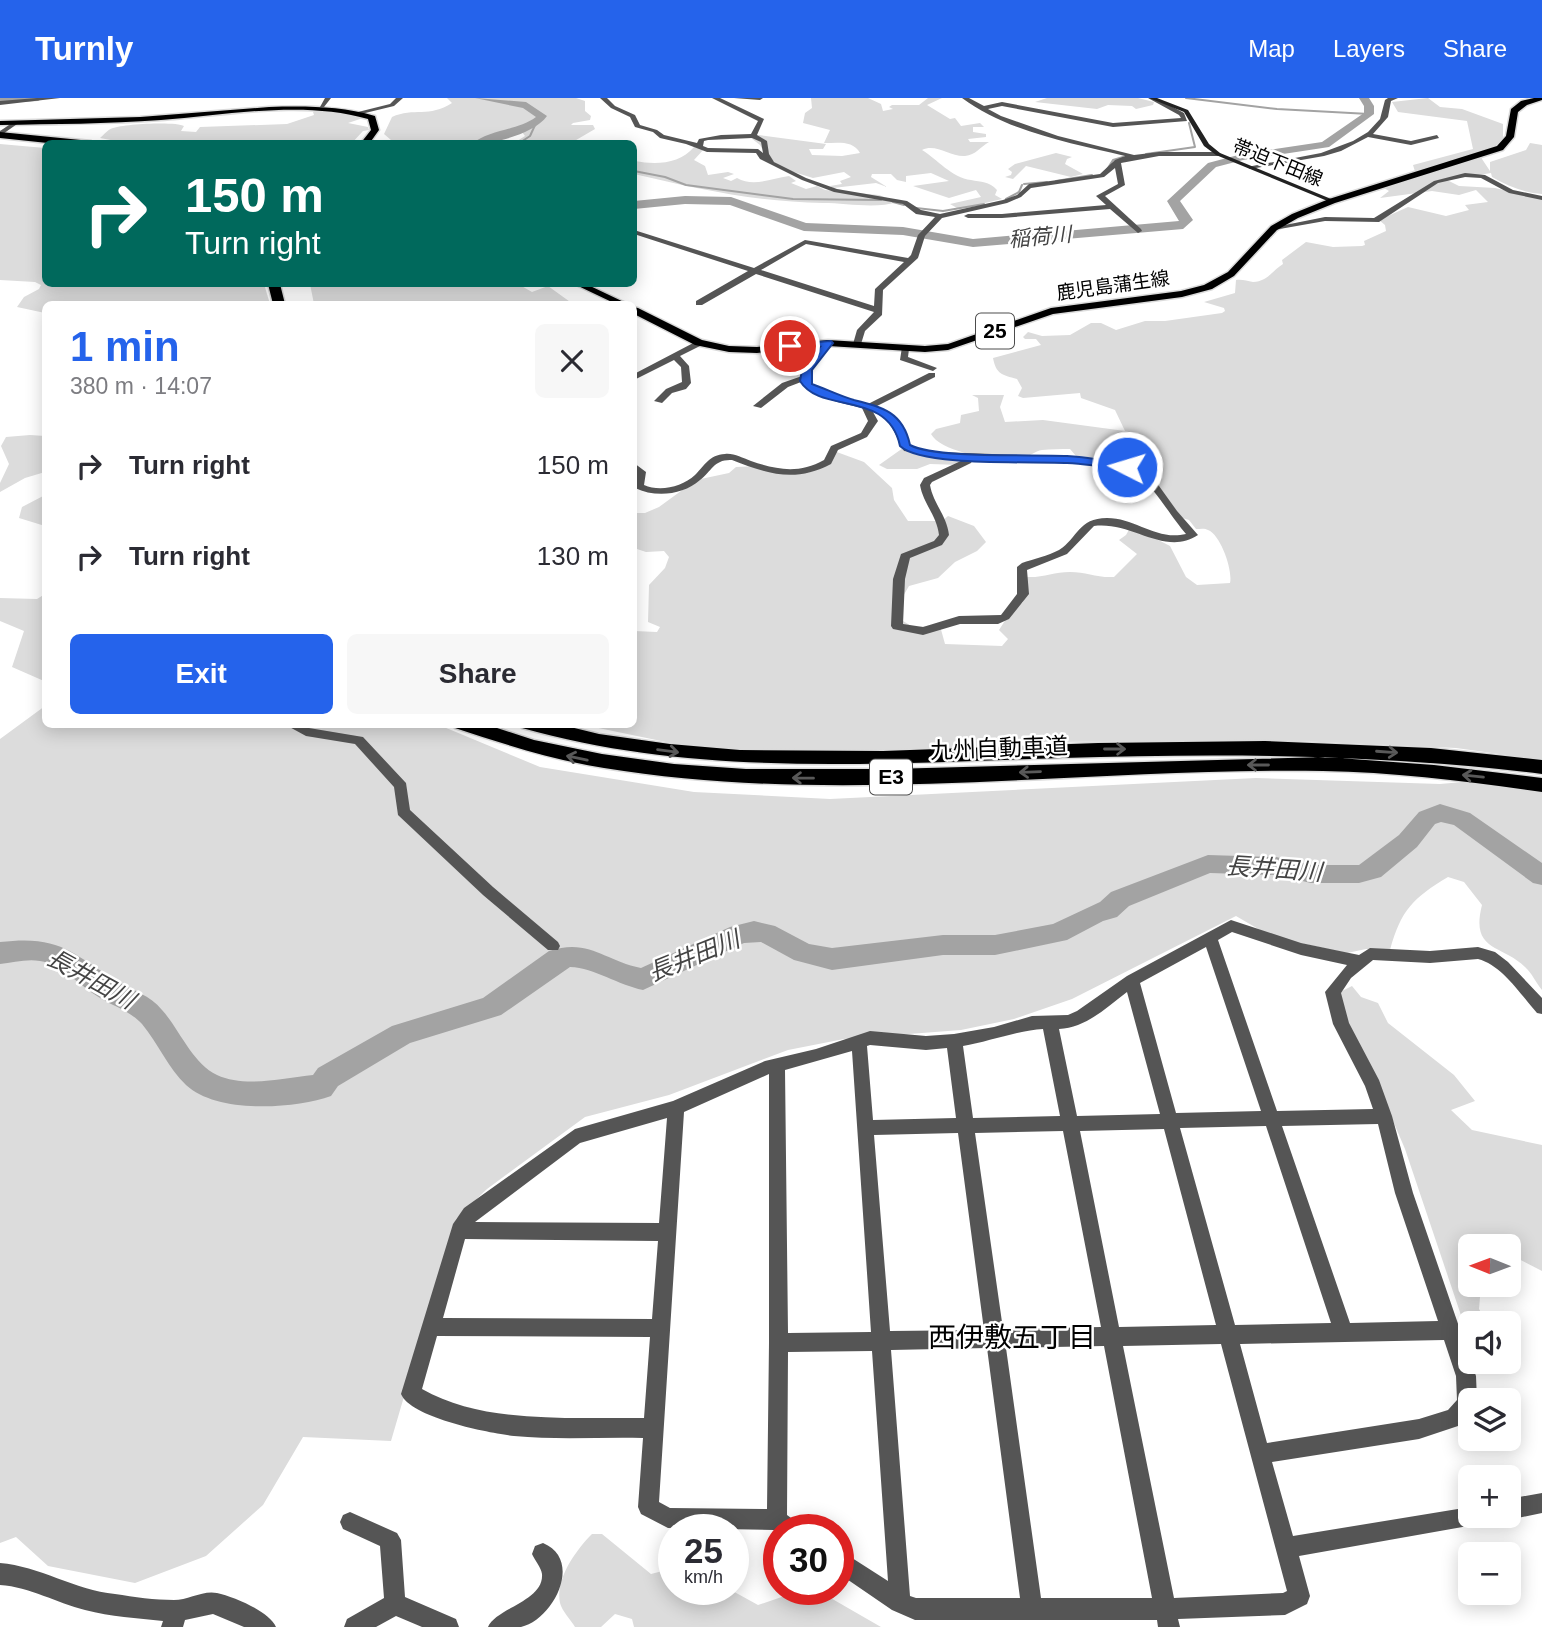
<!DOCTYPE html>
<meta charset="utf-8">
<style>
:root{--surface:#fff;--page:#f7f7f7;--text:#2b2b33;--muted:#7c7c81;--accent:#2563eb}
body{margin:0;font-family:Helvetica,"Noto Sans JP",sans-serif;background:var(--page);color:var(--text);height:100vh;display:flex;flex-direction:column;font-size:26px;white-space:nowrap}
*{box-sizing:border-box;margin:0}
p{font-size:23px;color:var(--muted)}
.icon{flex:none;width:38px;height:38px;fill:none;stroke:currentColor;stroke-width:2;stroke-linecap:round;stroke-linejoin:round}
.map{position:relative;flex:1;overflow:hidden}
.drawer{position:absolute;left:42px;top:203px;width:595px;height:427px;display:flex;flex-direction:column;background:var(--surface);border-radius:10px;box-shadow:0 4px 18px #0003}
.drawer>*{flex:none}
.hud{position:absolute;left:42px;top:42px;width:595px;height:147px;border-radius:10px;box-shadow:0 4px 18px #0003;background:#00695c;color:#fff;overflow:hidden}
.needle{width:46px;rotate:271deg}
.controls{position:absolute;left:1458px;top:1136px;display:grid;gap:14px}
.controls a{display:grid;place-items:center;width:63px;height:63px;border-radius:10px;background:var(--surface);box-shadow:0 4px 18px #0003;font-size:35px}
.speed{position:absolute;left:658px;top:1416px;display:flex;gap:14px;font-size:35px;font-weight:700;text-align:center}
.speed>*{display:grid;place-content:center;width:91px;height:91px;border-radius:50%;background:var(--surface);box-shadow:0 4px 18px #0003;line-height:1}
.speed small{font-size:18px;font-weight:400}
.speed .limit{border:10px solid #d22;background:#fff;color:#111}
.pin{position:absolute;display:grid;place-items:center;width:60px;height:60px;color:#fff;margin:-30px;border:4px solid #fff;border-radius:50%;box-shadow:0 2px 7px #0007}
.me{position:absolute;width:77px;margin:-38px;rotate:275deg;stroke-linejoin:round;filter:drop-shadow(0 0 5px #0008)}
.turn{display:flex;align-items:center;gap:24px;height:147px;padding:0 28px;font-size:32px}
.turn .icon{width:91px;height:91px;stroke-width:2.5}
.turn b{display:block;font-size:49px;line-height:60px}
.round{display:grid;place-items:center;flex:none;width:74px;height:74px;border-radius:10px;background:var(--page)}
.headline{display:flex;align-items:center;justify-content:space-between;height:119px;padding:0 28px}
h1{font-size:42px;font-weight:700;line-height:52px;color:var(--accent)}
.button{display:flex;gap:14px;margin-top:auto;padding:14px 28px}
.button a{flex:1;height:80px;border-radius:10px;background:var(--accent);color:#fff;font-size:28px;font-weight:700;line-height:80px;text-align:center}
.button a+a{background:var(--page);color:var(--text)}
ul{padding:0;list-style:none}
li{display:flex;align-items:center;gap:21px;height:91px;padding:0 28px}
li div{flex:1}
li b{display:block;font-size:26px}
li em{font-style:normal}
header{display:flex;align-items:center;gap:42px;box-sizing:border-box;height:98px;padding:0 35px;background:var(--accent);color:#fff}
header strong{font-size:33px}
nav{display:flex;gap:38px;margin-inline-start:auto;font-size:24px}
.map>svg:first-child{display:block}
</style>
<header>
<strong>Turnly</strong>
<nav><a>Map</a><a>Layers</a><a>Share</a></nav>
</header>
<div class="map">
<svg width="1542" height="1529" viewBox="0 0 1542 1529">
<rect width="100%" height="100%" fill="#fff"/>
<path fill="#dcdcdc" d="M447,0H576L585,3V13L591,18L590,22L573,25L571,27H593L595,31L571,45H514L525,38L522,34L481,45H387L391,42L384,36L392,19C414,9 429,20 452,5Z
M811,0H868L881,6L883,13L893,11L889,9L892,7H919L928,0H942L927,7L950,21L955,20L961,28L980,25L984,29H973V34L986,36V39L968,41L970,44H989C980,49 976,57 965,58C950,59 936,45 922,52C937,61 952,80 971,82C981,84 989,83 997,92L995,97L1002,101L968,109L957,110L950,106L981,99L976,92L949,100L913,88L949,83L931,75L906,78V84L897,82L891,76H872L871,79L887,89L876,85L833,90L830,88L842,86L840,83L851,79L844,74L813,80L784,71L766,58L760,47L751,40L759,37L826,46L823,51H809L812,57L842,58L860,55C853,42 838,45 824,45L830,32L803,25L805,15L812,10Z
M1047,0H1138L1154,4L1153,7L1136,11L1132,8L1108,7L1097,11L1035,4Z
M1428,0L1440,9L1462,11L1503,26V47L1482,55V61L1490,73V64L1526,52L1530,45L1542,47V96C1524,95 1508,88 1492,79L1491,75L1447,82L1459,88L1495,90L1542,101V662L1456,650L1298,643L1039,644L930,652L714,654L584,627L634,626V533L657,534L660,529L648,524L649,487L665,470L669,459L664,453L646,454L634,450V406L636,415H645L659,409L696,382L729,375L736,369L759,368L786,374L819,369L834,353L864,364L892,390L894,402L908,423H942L948,418L974,428L986,444L977,453L955,464L938,480L909,488L902,500L903,523L913,529L940,528L945,546L1002,548L1008,541L999,532L1008,518L1023,504L1026,479C1043,480 1054,474 1070,474C1086,474 1097,480 1114,479L1137,456L1119,442L1126,437L1131,428L1170,448L1186,479L1197,487L1230,485C1233,473 1221,437 1208,432C1205,430 1200,431 1196,431L1189,422L1179,419L1142,364L1076,358L1070,351C1061,351 1051,351 1042,352C1035,353 1029,359 1022,360C1000,363 942,356 931,336L936,331L960,325L961,317L979,313L978,300L972,297H1004L1000,309L1005,324L1043,322L1125,333L1115,312L1081,300L1080,295L1023,300L1018,298L1022,290L1017,281C1002,277 996,276 993,260L1041,247L1036,241H1025L1023,239L1028,234L1042,238L1070,237L1091,225H1101L1116,232L1145,223H1165L1222,215L1225,213L1224,210L1204,204L1235,195L1236,182C1242,181 1247,183 1253,184C1267,184 1273,172 1283,166L1282,162L1306,144L1333,149L1362,148L1365,147L1364,143L1386,133L1385,127L1379,122L1408,109L1446,118L1469,112L1465,107L1488,104L1476,92L1459,97L1432,93L1380,100L1389,93L1384,90L1417,80L1413,67L1473,51L1467,23L1398,14L1392,4Z
M318,9L363,20L348,25L368,29L369,32L363,33L351,46H132L100,40C105,36 107,32 113,30C123,26 176,23 184,28L181,33L196,34L200,29L287,26L314,17L313,14Z
M0,46L45,50L46,186H264L270,206H46L45,215L17,209L24,199L39,191L41,187L35,184L0,182Z
M694,49L704,51L694,62L705,68L708,77L728,74L734,76L723,80L731,83L737,80C753,89 770,81 789,78L796,83L791,85L806,91L817,88L825,92L879,97L898,104C875,111 846,105 823,105C756,104 698,91 634,76V58L635,63C656,67 680,66 694,49Z
M1056,55L1072,59L1067,61L1065,66L1083,76L1071,79L1026,68L1013,81L1005,79L1011,77L1012,74L1008,71L1015,66Z
M310,186H518L532,194L548,188L573,206H314Z
M30,337L45,338V374L25,380L0,394V385L9,366L1,348L6,339Z
M903,350L913,354L965,361L961,367L930,366L917,371H887L879,367Z
M45,397V428L19,420L22,409Z
M45,496V590L44,583L12,569L24,533L0,523V500L37,501Z
M45,608L46,626L439,627L540,669L694,694L830,701L1256,680L1440,686L1474,683L1542,694V892C1536,885 1532,875 1525,869C1502,846 1470,854 1482,807L1464,784L1448,779C1413,800 1401,812 1390,852L1366,851L1347,855L1272,839L1236,818L1072,901L1014,921L961,932L844,941L788,952L669,997L585,1019L487,1091L456,1121L391,1343L303,1339L263,1407L206,1458L135,1485L48,1468L16,1439L0,1445V641Z
M1352,888L1361,899L1378,905L1388,925L1454,977L1475,1003L1451,1012L1472,1032L1542,1047V1173L1509,1156L1508,1148H1470V1186L1481,1187L1479,1211L1487,1225H1470V1244L1405,1051L1367,962L1347,928L1340,894Z
M592,1436H602L651,1476L674,1470V1491H729L758,1507L805,1491H815L881,1529H634L632,1521L615,1516L601,1529H575C571,1522 562,1513 560,1505C555,1481 576,1452 592,1436Z"/>
<g fill="none" stroke-linecap="round" stroke-linejoin="round">
<path stroke="#a3a3a3" stroke-width="2" d="M1186,0L1277,11L1369,16
M518,46L530,38L536,25
M1146,56L1195,49L1189,25
M634,73L665,79L686,87L793,101L881,102
M1106,73L1113,62L1123,59
M1056,83L1092,77
M1024,86L1047,84
M1006,101L1019,94L1022,87
M893,104L904,107
M916,110L943,113L984,106"/>
<path fill="#a3a3a3" fill-rule="evenodd" d="M0,0H43L38,3L0,5Z
M475,0L526,4L547,18C534,36 494,46 472,46C490,31 517,33 536,19L523,10Z
M1359,0H1369L1374,8V16L1329,49L1243,62L1216,69L1180,103L1193,122L1183,131L973,149L903,137L804,133L730,107L685,106L634,111V103L685,98L731,99L806,125L903,129L973,141L1179,123L1167,103L1208,65L1242,56L1322,44L1364,15V8Z
M1440,706L1470,715L1542,765V787L1533,785L1454,727L1441,724L1435,726L1417,749L1381,779L1359,785H1311L1276,777L1210,775L1129,808L1117,819L1103,823L1067,842L995,857H943L832,872L794,862L761,844L744,845L643,892C618,887 595,870 570,869L501,917L410,945L338,988L331,998C294,1011 217,1016 186,987C168,970 158,945 142,926C129,912 112,908 97,898C81,888 65,871 48,865C33,859 15,864 0,866V844C60,837 70,854 117,883C133,893 150,897 162,912C180,932 192,965 217,977C245,990 284,980 313,977L318,970L392,928L483,900L549,853C590,840 604,863 641,870L730,829L754,823L775,828L809,846L832,850L943,837H995L1053,826L1100,804L1111,794L1208,757L1276,759L1311,767H1359L1399,737L1419,714Z"/>
<defs>
<path id="primary" d="M1534,0H1542V2L1527,7L1518,14L1514,39L1503,52L1335,105L1298,120L1277,132L1234,178L1212,191L1182,199L1053,216L948,252L925,254L828,248L757,255L729,254L695,247L634,216V209L638,210L702,242L729,248L757,249L828,242L925,248L948,246L1051,210L1181,193L1204,187L1228,174L1271,128L1292,116L1329,101L1497,48L1506,38L1511,11L1521,3Z
M269,9C306,8 340,8 375,18L379,32L369,46H360L371,32L368,21C303,2 228,17 161,22C107,26 54,26 0,27V23L140,19Z
M574,186H586L628,206H616Z"/>
<path id="motorway" d="M0,34L91,43L95,46H57L0,40Z
M268,186H280L285,206H273Z
M453,626H485L534,642L602,656L674,666L746,671H890L1325,659L1434,667L1542,680V694C1470,684 1396,674 1323,673C1084,669 841,709 604,670C553,662 504,646 455,630Z
M520,626H558L599,636L670,646L740,652L883,653L1098,645L1265,643L1431,650L1542,662V676C1382,656 1223,655 1063,660C881,665 699,680 522,630Z"/>
</defs>
<use href="#primary" stroke="#dbdbdb" stroke-width="3"/>
<use href="#motorway" stroke="#dbdbdb" stroke-width="3"/>
<path fill="#555" fill-rule="evenodd" d="M37,0H60L0,7V3Z
M325,0H331L324,9H320Z
M396,0H403L394,8L361,16L358,14L390,6Z
M600,0H607L615,8L635,17L640,27L657,32L664,37L697,45L699,41L721,37L751,36L758,23L712,0H720L764,21L757,37L767,43L769,56L774,64L806,80L837,91L907,103L921,112L940,116L1003,102L1017,97L1029,86L1100,76L1115,62L1125,58C1071,45 1008,34 962,0H969L984,8L1002,4L1113,25L1181,20L1179,17L1148,0H1156L1184,15L1187,23L1113,29L1002,8L988,11L1001,18L1058,38L1134,57L1159,54H1218L1221,56L1218,58H1159L1121,65L1125,87L1105,98L1141,131L1142,133L1138,135L1110,111L1002,120H968L964,118L968,116H1002L1106,107L1096,98L1118,86L1115,70L1104,79L1031,90L1021,99L1007,105L942,120L925,138L918,160L883,192L882,217L865,233L861,246L857,249L853,246L857,232L874,214L756,176L702,207H696V203L748,173L634,136V132L754,170L805,142L908,160L911,157L918,137L935,119L916,116L903,106L834,94L802,82L760,61L756,55L707,54L686,46L660,40L653,34L635,29L630,19L611,10ZM752,40L761,44L763,55L758,51L708,50L703,48L704,43L708,42ZM806,146L904,164L875,191L874,208L761,172Z
M734,0H763L760,2Z
M1388,0H1398L1391,3L1388,19L1373,36L1411,43L1437,37L1439,40L1411,47L1368,39L1341,53L1324,58L1250,71L1247,69L1321,55L1353,43L1368,34L1380,21L1385,2Z
M15,23L20,24L0,38V33Z
M1465,75L1485,77L1513,92L1542,98V102L1509,95L1481,80L1465,79L1438,85L1379,124L1325,123L1274,132L1270,130L1325,119L1374,120L1434,83Z
M699,242L703,245L702,247L680,258L689,268L691,285L686,291L672,295L662,305L654,303L666,291L682,284L681,269L674,262L634,282V276Z
M828,242L832,245L811,272L810,283C825,299 848,300 868,306L929,275H935V279L877,308L896,320L911,349L940,354L1069,359L1130,367L1144,372L1154,381L1177,413L1198,437C1165,459 1132,423 1094,428L1067,456L1027,472L1029,496L1009,521L998,526H960L923,537L893,531L891,528L893,481L901,456L934,443L939,437C937,418 923,405 920,387L924,380L963,362L904,353C894,336 893,322 873,314L878,323L867,339L838,352L831,366C795,385 768,376 732,362C714,361 712,373 700,382C683,397 656,400 635,390L634,365L646,374L644,387C660,394 682,389 695,377C705,367 709,357 725,356C734,355 742,360 751,363C777,372 799,376 824,362L831,348L861,335L868,323L862,310C840,304 818,302 801,284L788,289L761,310L753,308L782,285L802,278L803,272L825,243ZM973,361C1004,362 1116,362 1138,377C1153,388 1172,420 1186,436C1156,443 1136,420 1107,420C1078,420 1078,440 1059,452C1048,458 1033,461 1022,465L1017,469V496L1001,517L959,518L923,529L903,526L905,481L910,460L942,447L949,437C947,418 933,405 930,387L932,384L971,365Z
M902,249L909,251L908,259L937,270L933,273L900,262Z
M284,626H301L309,630L363,639L406,685L410,712L493,789L558,844L560,848L558,852H548L483,797L398,717L394,689L355,646L306,638Z
M1231,822L1301,845L1359,857L1370,850L1430,853L1478,849L1495,854L1508,864L1542,900V916L1537,915C1521,897 1502,867 1478,861L1430,865L1373,862L1351,880L1341,895L1349,925L1379,982L1392,1018L1413,1095L1476,1278L1477,1302H1470V1317L1461,1327L1419,1341L1272,1364L1293,1438L1470,1409V1418H1488L1485,1425L1299,1458L1310,1498L1307,1506L1285,1517L1178,1521L1180,1529H1158L1157,1522H915L892,1512L838,1475V1451L888,1483L872,1253L788,1254L787,1417L798,1425L801,1432H779V1436L774,1432L668,1430L641,1416L638,1409L643,1340C600,1339 556,1342 514,1338C489,1335 411,1320 401,1296L453,1126L464,1110L575,1031L673,1003L765,963L816,951L870,933L926,938L954,936L994,929L1032,918L1068,917L1077,913L1127,878ZM1232,834L1301,857L1347,867L1325,894L1333,926L1365,988L1373,1011L1277,1013L1218,842ZM1206,849L1261,1013L1176,1015L1140,885ZM1127,894L1160,1016L1077,1018L1059,931C1086,930 1107,909 1127,894ZM1043,931L1060,1018L973,1020L963,948C988,944 1020,932 1043,931ZM870,947L926,952L947,950L956,1020L873,1022L867,948ZM852,953L871,1234L788,1235L785,972ZM769,976V1245L767,1411L670,1410L659,1404L684,1014ZM667,1020L659,1125L475,1124L580,1045ZM1378,1026L1395,1095L1438,1223L1350,1225L1282,1028ZM1266,1028L1331,1225L1235,1227L1180,1030ZM1164,1031L1216,1227L1119,1229L1080,1033ZM1063,1033L1101,1229L1003,1231L975,1035ZM958,1035L984,1232L890,1233L874,1037ZM465,1141L658,1143L652,1221L443,1220ZM437,1238L650,1239L644,1320C573,1319 485,1327 422,1291ZM1444,1242L1456,1278L1457,1302L1448,1312L1419,1321L1267,1345L1240,1246ZM1221,1246L1287,1493L1283,1495L1174,1500L1123,1248ZM1104,1248L1152,1500H1041L1006,1250ZM987,1250L1020,1500H916L910,1498L891,1252Z
M1542,1395V1415L1508,1422L1501,1419L1500,1418H1508V1401Z
M350,1414L397,1435L401,1442L405,1499L456,1521L459,1529H422L396,1518L376,1529H344L347,1521L384,1500L380,1448L343,1431L340,1424L343,1417Z
M543,1445C584,1462 553,1522 521,1529C511,1529 498,1529 488,1529C496,1510 544,1503 542,1476C541,1469 535,1463 532,1456L535,1448Z
M0,1465C39,1468 75,1492 115,1496C134,1499 155,1502 174,1502C188,1502 203,1492 217,1495C234,1499 269,1513 276,1529H244L213,1516L185,1522L183,1529H161L163,1523C137,1520 111,1519 85,1512C57,1505 30,1489 0,1487Z"/>
<path fill="#222" fill-rule="evenodd" d="M1149,0H1157L1188,12L1209,46L1220,55L1336,103L1330,104L1216,57L1204,48L1184,14Z"/>
<use href="#primary" fill="#000" fill-rule="evenodd"/>
<use href="#motorway" fill="#000" fill-rule="evenodd"/>
</g>
<defs><path id="oneway-shaft" d="M-6 0H5M1.5-3L5.5 0L1.5 3" fill="none" stroke-width="1.6" stroke-linecap="round" stroke-linejoin="round" transform="scale(1.75)"/></defs>
<g stroke="#595959">
<use href="#oneway-shaft" transform="translate(1115 651)"/>
<use href="#oneway-shaft" transform="translate(668 653) rotate(7)"/>
<use href="#oneway-shaft" transform="translate(1387 654) rotate(4)"/>
<use href="#oneway-shaft" transform="translate(577 660) rotate(-168)"/>
<use href="#oneway-shaft" transform="translate(1258 667) rotate(180)"/>
<use href="#oneway-shaft" transform="translate(1030 674) rotate(178)"/>
<use href="#oneway-shaft" transform="translate(1473 678) rotate(-174)"/>
<use href="#oneway-shaft" transform="translate(803 680) rotate(-179)"/>
</g>
<path fill="#2563eb" stroke="#184099" stroke-width="2" d="M831,243L833,245L812,272V286C826,291 840,298 854,302C882,309 903,314 910,347C936,361 1033,356 1067,358C1087,359 1107,363 1127,365L1133,369L1127,372C1107,369 1087,366 1067,365C1033,363 922,369 900,348C888,291 821,317 800,283L802,272L820,249L790,251L785,248L790,246Z"/>
<g text-anchor="middle" stroke-width="5" stroke-linejoin="round" paint-order="stroke">
<g font-size="19" fill="#000" stroke="#fff">
<text transform="translate(1278 64) rotate(22)" y="7">帯迫下田線</text>
<text transform="translate(1113 187) rotate(-8)" y="7">鹿児島蒲生線</text>
</g>
<g font-size="21" font-style="italic" fill="#444" stroke="#fff">
<text transform="translate(1040 139) rotate(-5)" y="7">稲荷川</text>
</g>
<g fill="#fff" stroke="#4c4c4c" stroke-width="2">
<rect x="976" y="215.5" width="38" height="35" rx="5"/>
<rect x="870" y="661.5" width="42" height="35" rx="5"/>
</g>
<g font-size="21" font-weight="bold" fill="#000">
<text x="995" y="240">25</text>
<text x="891" y="686">E3</text>
</g>
<g font-size="23" fill="#000" stroke="#fff">
<text transform="translate(999 650) rotate(-2)" y="8">九州自動車道</text>
</g>
<g font-size="24" font-style="italic" fill="#444" stroke="#fff">
<text transform="translate(1274 771) rotate(4)" y="8">長井田川</text>
<text transform="translate(694 858) rotate(-22)" y="8">長井田川</text>
<text transform="translate(91 881) rotate(29)" y="8">長井田川</text>
</g>
<g font-size="28" fill="#000" stroke="#fff">
<text x="1012" y="1249">西伊敷五丁目</text>
</g>
</g>
</svg>
<div class="controls">
<a><svg class="needle" viewBox="-14 -14 28 28"><path d="M0-13l5 13h-10z" fill="#e53935"/><path d="M0 13l5-13h-10z" fill="#7c7c81"/></svg></a>
<a><svg class="icon" aria-label="sound" viewBox="0 0 24 24"><path d="M4 9h4l5-4v14l-5-4H4zM17 9q2 3 0 6"/></svg></a>
<a><svg class="icon" aria-label="layers" viewBox="0 0 24 24"><path d="M12 4l9 5-9 5-9-5zM3 14l9 5 9-5"/></svg></a>
<a>+</a>
<a>−</a>
</div>
<div class="speed"><div>25<small>km/h</small></div><div class="limit">30</div></div>
<div class="pin" style="left:790px;top:248px;background:#d93025"><svg class="icon" aria-label="arrive" viewBox="0 0 24 24"><path d="M6 21V4h12l-3 4 3 4H6"/></svg></div>
<svg class="me" style="left:1127px;top:369px" viewBox="-20 -20 40 40"><circle r="17" fill="#2563eb" stroke="#fff" stroke-width="3"/><path d="M0-11L8 9 0 5-8 9z" fill="#fff"/></svg>
<div class="hud">
<div class="turn"><svg class="icon" aria-label="right" viewBox="0 0 24 24"><path d="M7 20v-9h11M14 6l5 5-5 5"/></svg><div><b>150 m</b>Turn right</div></div>
</div>
<section class="drawer">
<div class="headline"><div><h1>1 min</h1><p>380 m · 14:07</p></div><a class="round"><svg class="icon" aria-label="close" viewBox="0 0 24 24"><path d="M6 6l12 12M18 6L6 18"/></svg></a></div>
<ul>
<li><svg class="icon" aria-label="right" viewBox="0 0 24 24"><path d="M7 20v-9h11M14 6l5 5-5 5"/></svg><div><b>Turn right</b></div><em>150 m</em></li>
<li><svg class="icon" aria-label="right" viewBox="0 0 24 24"><path d="M7 20v-9h11M14 6l5 5-5 5"/></svg><div><b>Turn right</b></div><em>130 m</em></li>
</ul>
<div class="button"><a>Exit</a><a>Share</a></div>
</section>
</div>
